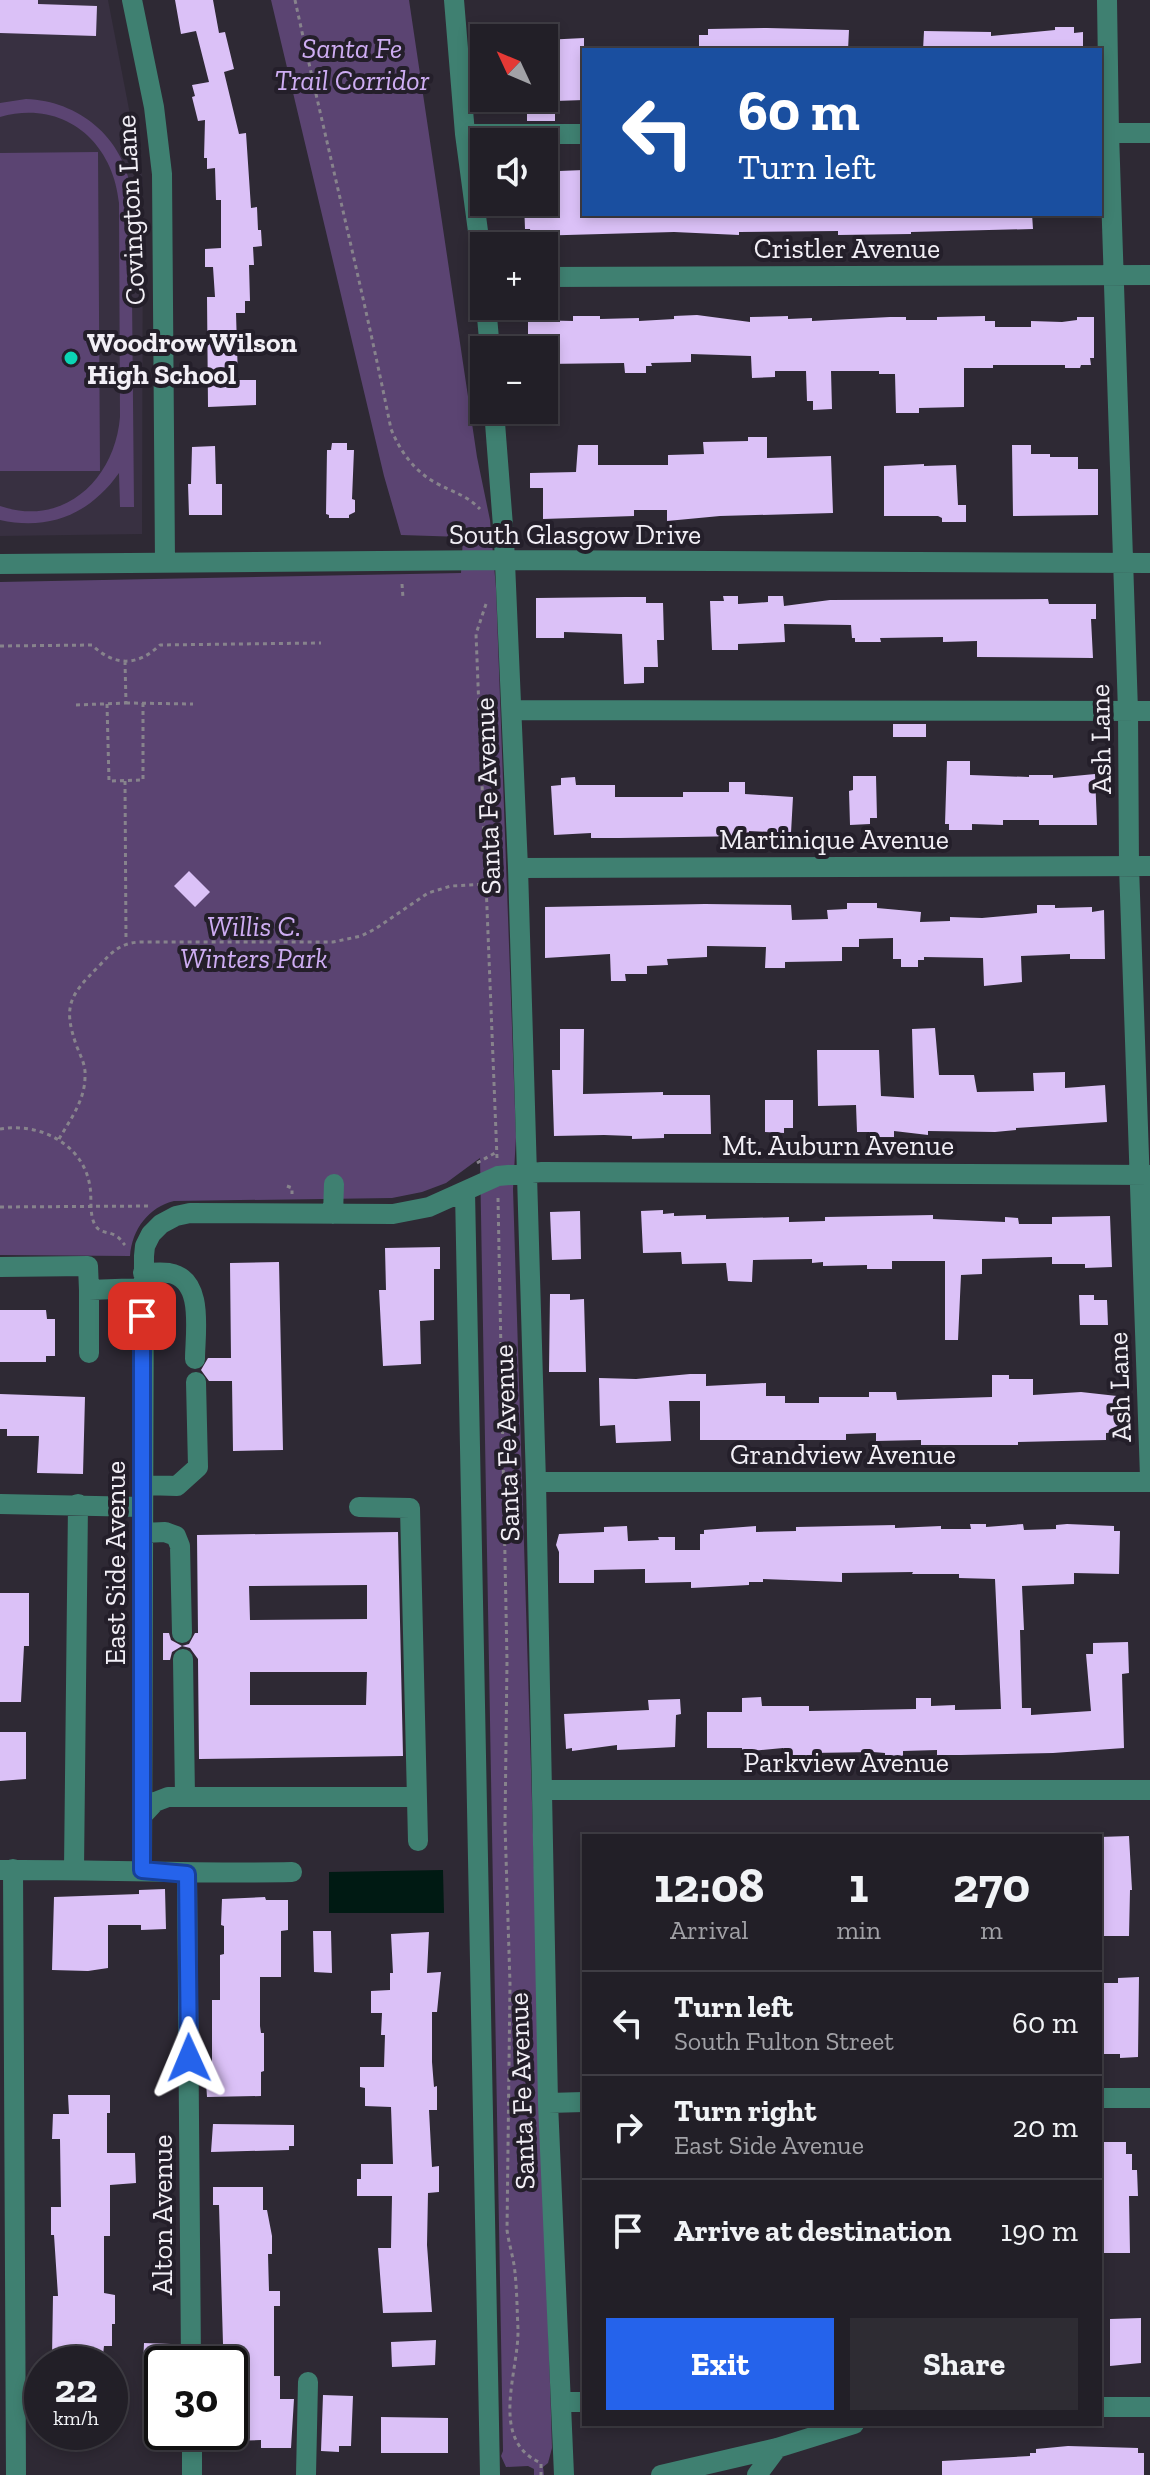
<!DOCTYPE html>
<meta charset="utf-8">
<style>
:root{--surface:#221f27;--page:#2e2c33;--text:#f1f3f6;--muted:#a2a2a7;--line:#3f3d44;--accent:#2563eb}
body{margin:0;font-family:"Zilla Slab",serif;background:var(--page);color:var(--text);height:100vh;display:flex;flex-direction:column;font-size:30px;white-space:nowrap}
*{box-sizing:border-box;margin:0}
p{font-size:26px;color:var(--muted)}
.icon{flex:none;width:44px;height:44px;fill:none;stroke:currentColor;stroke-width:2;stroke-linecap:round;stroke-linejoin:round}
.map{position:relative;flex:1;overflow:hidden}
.side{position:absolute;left:582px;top:1834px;width:520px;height:592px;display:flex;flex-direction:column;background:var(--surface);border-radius:0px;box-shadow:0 4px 12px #0003,0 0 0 2px var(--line)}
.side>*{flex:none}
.top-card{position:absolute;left:582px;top:48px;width:520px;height:168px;border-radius:0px;box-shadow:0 4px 12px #0003,0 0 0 2px var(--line);background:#1a4fa0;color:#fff;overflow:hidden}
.needle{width:52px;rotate:314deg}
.fabs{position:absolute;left:470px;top:24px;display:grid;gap:16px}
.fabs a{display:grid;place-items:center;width:88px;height:88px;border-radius:0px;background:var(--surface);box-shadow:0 4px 12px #0003,0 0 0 2px var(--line);font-size:40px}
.speed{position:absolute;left:24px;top:2346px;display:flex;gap:16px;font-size:40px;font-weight:700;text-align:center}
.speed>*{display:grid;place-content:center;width:104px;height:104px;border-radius:50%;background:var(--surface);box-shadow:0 4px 12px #0003,0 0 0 2px var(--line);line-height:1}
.speed small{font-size:20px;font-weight:400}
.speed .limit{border:4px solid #111;border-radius:12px;background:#fff;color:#111}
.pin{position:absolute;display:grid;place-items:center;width:68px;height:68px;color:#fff;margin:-34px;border-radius:16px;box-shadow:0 4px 12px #0006}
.me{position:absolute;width:88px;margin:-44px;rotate:359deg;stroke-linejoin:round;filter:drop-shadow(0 0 6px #0008)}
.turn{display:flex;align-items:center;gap:28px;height:168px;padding:0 24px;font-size:36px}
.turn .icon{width:104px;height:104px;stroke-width:2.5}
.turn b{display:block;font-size:56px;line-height:68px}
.eta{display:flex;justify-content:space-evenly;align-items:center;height:136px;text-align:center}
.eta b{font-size:48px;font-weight:700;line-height:56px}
.action{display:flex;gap:16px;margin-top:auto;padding:16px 24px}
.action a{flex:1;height:92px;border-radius:0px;background:var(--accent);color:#fff;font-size:32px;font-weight:700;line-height:92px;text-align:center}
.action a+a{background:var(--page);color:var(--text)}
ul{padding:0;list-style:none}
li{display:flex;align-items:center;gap:24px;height:104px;padding:0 24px;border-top:2px solid var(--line)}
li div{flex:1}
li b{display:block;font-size:30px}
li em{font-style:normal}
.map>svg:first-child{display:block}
</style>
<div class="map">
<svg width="1150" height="2475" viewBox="0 0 1150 2475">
<rect width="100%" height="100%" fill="#2e2934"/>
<path fill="#383041" d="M0,0H108L143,182L142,534L0,536Z"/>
<path fill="#5b4472" d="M271,0H409L477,457L490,520L496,588L516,1137L513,1189L552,2448L548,2463L543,2467L544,2475H534V2469L528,2466L506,2467L501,2456L503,2451L480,1158L446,1183L422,1192L392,1198L174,1201C149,1207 132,1229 130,1256L0,1255V582L461,573L463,537L401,535L384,476Z
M26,99C79,101 123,137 131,190L134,507H120L119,473C90,514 49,531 0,520V506C64,528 115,479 120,417L119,203C113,141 63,99 0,117V103Z
M98,152L100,471H0V153Z"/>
<path fill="#001a13" d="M443,1870L444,1913H329V1872Z"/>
<path fill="#dbc1f7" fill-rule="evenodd" d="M0,0H38V4L97,6L96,36L0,33Z
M175,0H213L219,33L225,32L234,69L224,72L239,134L246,133L251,208L257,207L258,230H261L262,246L253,247L254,265H249L250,301H245V313H236L238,380H256V405L208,407L207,297H215L213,267H205V249L221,248V200H216L215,168L207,169V158H204L205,120L198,121L192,97L195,96L192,85L209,82L196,31L181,34Z
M1055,27H1074V33L1083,32V50H923L924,31L991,32V36L1055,30Z
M767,28L849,30L848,50H699V35H708V29Z
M584,38V100L555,101V121H527V98H544V40Z
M544,147H558L559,171L584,170V214H1032L1033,229L911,232V234L838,235V231L739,232V235L674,232L531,236L530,229H525L524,202H544Z
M697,315L750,322V317L788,316V319L812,318V321L890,317H906V320H937V317L985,316V321H995V327H1031V321L1062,322L1077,320V317H1094V358H1090L1091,365H1081L1080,368H1065V365H993V368H964V407L919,408V413H896L895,374H879V371H831L832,409L813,410V401H807L806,371H775V377L752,378L751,356L691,354V362L651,363L652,366H646V373H625L624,363L544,364V350H528V320L573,321V316H600V319L639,318V321L674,319V316Z
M748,437H767V458L831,456L833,513L720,516L667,521V510H634V516L543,519V488H530V473L576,472L578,445H598V465H668V455L704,454L703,442L748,441Z
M332,443H347V450H354L352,499L355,500V512L349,515V518H329V515L326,514L327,450H331Z
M1012,445H1031V454H1050V457H1078V469H1098V515L1013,516Z
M215,446L216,484H222V515H189L188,484H191L192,447Z
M924,464V466L956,465L958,505H966V522H942V518L938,516H884V466Z
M723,596H738V604L768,602V596H783L784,606L830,600L1048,599L1049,604H1096V619H1091L1093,658L977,657V641L943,642V637L880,638L881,642H855V638H852L851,625L784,624L785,642L738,644V650H712L710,601H724Z
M625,597H646V603H663L664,640H657L658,667H644V683L624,684L622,634L564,632V638H536V598Z
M893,724H926V737H893Z
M947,761H970V775L1029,777V775H1053V778L1095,774L1097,825H1039V820H1003V825L972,824V830H949V824H945Z
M853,776H876L877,818H870V824L850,825L849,791L853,790Z
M575,777L576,785H615V797H683V792H729V782H745V794L793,797L791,833L749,831V836L619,838H591V833L554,835L551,786L561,785V778Z
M189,871L210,892L195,907L174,886Z
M847,903H877V908L921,912L920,922L950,921V917L982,918L1037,913V905H1055V908L1092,907V912L1104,910L1105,959H1070V954L1021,956L1022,982L984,986L983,958L924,957V960H918V967H901V959H893V938L859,939V947H842V961L785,962V968H765L766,947L707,946V957L667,959L668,965L647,966V974H625L626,981H611L610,954L545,958V907L705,904L791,905L792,920L828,919L827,910L847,909Z
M935,1028L939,1075H974L977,1092L1034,1091L1033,1073L1065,1072V1088L1105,1085L1107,1122L1016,1128V1130L995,1132L928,1131V1135L894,1131V1137H869V1132H857L856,1105L818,1106L817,1050H879L881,1096L914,1098L912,1029Z
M560,1029H584L583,1094L663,1092V1095H710L711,1134H664V1138L632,1139V1136L604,1135L554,1136L552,1070H560Z
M765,1100H793V1128H784V1133L765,1132Z
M663,1210V1214L674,1213V1216L706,1215V1219L789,1217V1222L825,1221V1217L933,1215V1219L1005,1222V1217L1018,1218L1019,1224H1052V1217L1110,1216L1112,1267L1085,1268V1264H1052V1257L982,1259V1274L961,1275L958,1340H945V1261H892V1269H867V1265L823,1266V1262L812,1263V1259L753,1260L752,1282L728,1281L726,1263L682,1264L681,1252L643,1253L641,1211Z
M580,1211L581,1259L552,1260L550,1212Z
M440,1247V1269H434V1320L420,1321L421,1364L383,1366L379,1290H386L385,1248Z
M279,1262L283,1450L233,1451L232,1381H209L201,1370L208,1358H231L230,1263Z
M550,1294H570V1300L584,1299L586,1372H549Z
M1079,1295H1094V1300H1107L1108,1325H1080Z
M0,1310H46L47,1319H55V1356H46V1362H0Z
M690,1374H706V1386L766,1383V1396H785V1403H819V1397H869V1392H896L897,1400L992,1397V1375H1009V1379H1033V1395L1081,1392L1126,1397V1432L1106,1433V1440L1018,1442V1445H921V1440L876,1441V1433L846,1434V1440H700V1401H669L671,1441L616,1443L615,1425L600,1426L599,1378L636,1379Z
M0,1394L85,1397L83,1474L37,1473L39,1436H7V1429H0Z
M970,1524H986V1527L1023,1524L1024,1530L1056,1529V1525L1067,1524L1114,1526V1531H1120L1119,1574L1074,1573V1584L1022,1586L1024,1630H1020L1022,1708H1031V1715L1091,1711L1086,1654H1093V1643L1128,1642L1129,1673L1122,1674L1124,1748L1053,1753L961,1755H937V1750L903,1751V1756H885V1753L873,1752L812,1753V1758H783V1748L742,1752V1748H707V1712H742V1698L761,1697L762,1706H809V1711L916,1709V1698H931V1706L955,1705V1710L1001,1709L995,1579L959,1578V1574H912L913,1572L842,1573V1582L763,1579V1582H749V1585L691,1588V1582L645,1583V1569L594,1570V1583H559V1552L556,1545L559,1534L604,1532V1527L627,1526L628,1541L659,1540L658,1537H675V1550H700V1534H704V1530L756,1526V1532L796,1531V1527L895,1525V1528L941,1526V1529H971Z
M398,1532L403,1756L199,1759L198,1659L190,1648L182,1646L172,1652L170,1660H163V1633H169L171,1640L182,1646L189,1644L195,1633H198L197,1535ZM367,1585V1619L250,1620L249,1586ZM250,1672H367L366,1705H250Z
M0,1593H29V1646H24L21,1702H0Z
M680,1699L681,1714L676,1715L675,1747L617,1750V1745L572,1751V1748L566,1749L564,1714L649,1710L648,1700Z
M0,1732H26V1779L0,1781Z
M1129,1836L1132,1890H1130L1129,1936H1100V1907H1103L1100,1837Z
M165,1889L166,1929L141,1930V1925H108V1968L88,1971L52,1970L54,1897L139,1894V1890Z
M265,1897L266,1900H288V1930L281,1931V1977H260V2026L261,2033H264V2071L261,2072V2096L207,2097L206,2082H212V2000H220V1955L224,1954V1926L221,1925L222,1899Z
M313,1931H331L332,1973L314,1972Z
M429,1932L427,1973L441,1972L437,2012H432V2062L434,2087L437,2086V2110H429L432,2167L439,2166V2192L428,2193L427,2245L432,2312L383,2313L378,2248H391L392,2196H357V2179H361V2164H393L391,2107L365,2106V2088L360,2087V2067H384L385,2035H381L382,2013H371V1991L390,1990V1973H393L391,1934Z
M1139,1977L1138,2057L1120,2058V2054H1104L1101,1983H1118V1978Z
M68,2095H110V2113H107V2153H135L136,2183L110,2185V2236H104V2293L115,2295V2324H112V2346H104L102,2364H55L54,2357H52L53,2296H58L54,2235H51V2207H61L60,2139H52L53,2114H69Z
M213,2124L294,2125V2146H289V2150L211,2152Z
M1103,2142H1126V2154H1132V2170H1137L1138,2196H1129L1130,2253H1104Z
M213,2187H263V2210H267L272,2236V2254H268L269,2291H280V2306H274V2376H280V2399H294L291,2448H261V2440L230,2441V2364H219L218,2345L223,2344L219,2205H213Z
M1141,2318V2363L1110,2366V2319Z
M436,2340L435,2365L392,2367L391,2342Z
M144,2343L171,2344V2364H162V2367H143Z
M323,2395L353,2396L351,2446H339V2452L321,2451Z
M381,2417L448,2418V2453H381Z
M1068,2446L1138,2448V2453H1144V2475H942V2461L1030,2456V2453H1036V2449Z"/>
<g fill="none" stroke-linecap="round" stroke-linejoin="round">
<path stroke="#87838c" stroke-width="3" stroke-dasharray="4 4" stroke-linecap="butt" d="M295,0C326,143 362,285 391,429C400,451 414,471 436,483C454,493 465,494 480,509
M402,584L403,598
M486,604L476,634L497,1158
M0,646L92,645C115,667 138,666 160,645L321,643
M126,703L193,704
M107,704L109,781L143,780V703
M76,705L126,703L125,662
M125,781L126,941
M0,1129C39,1122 84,1144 90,1187C92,1198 89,1214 95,1225C100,1234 109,1231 116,1236C120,1238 122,1242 125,1245
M59,1139C70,1120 85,1100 85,1077C86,1066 81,1057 77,1047C62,1006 70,995 99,966C112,952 120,943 140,942H333L361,936L375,929L428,893L451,886L487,884
M477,1163L495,1153
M287,1186L292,1188V1194
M498,1198L507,1661L505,1825L510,1984L507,2230C509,2245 514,2259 515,2273C517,2291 517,2310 518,2329C519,2372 488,2440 541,2463V2475
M0,1207L152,1206"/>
<path stroke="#3f8071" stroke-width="20" d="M132,0L154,107L162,174L165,563
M454,0L465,134L484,276
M1107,0L1109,133L1128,711L1129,866L1150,1477
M1100,133H1150
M465,134H584
M544,277L1150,275
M486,306L490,350
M494,410L504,539L518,868L536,1482L548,2103L564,2475
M0,564L505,560L1150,563
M512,710L1150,711
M518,868L1150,866
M465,1191L490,2475
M333,1214L334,1184
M0,1267L88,1266L89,1290L142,1288
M143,1273C151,1273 161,1272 169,1273C205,1279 195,1333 195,1359
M89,1290V1353
M536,1482H1150
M144,1485L177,1486L198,1467L196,1382
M0,1504L143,1507
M359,1507L410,1508L418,1841
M143,1533L165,1532L176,1536L180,1546L182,1633
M183,1659L185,1797
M542,1790H1150
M142,1816L155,1802L168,1797H416
M13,1869L16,2475
M74,1869L78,1504
M0,1870C97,1869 194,1874 292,1872
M142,1870L144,1256L145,1246L151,1234L161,1224L176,1216L190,1213L393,1214L429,1207L498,1176L542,1172L1150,1175
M187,1874L191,2364
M1100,2098H1150
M548,2103L584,2102
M562,2402H584
M1100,2407H1150
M192,2432V2475
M306,2475L308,2382
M661,2475L777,2448L854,2424
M757,2475L777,2448"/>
</g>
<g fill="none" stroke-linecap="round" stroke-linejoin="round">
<defs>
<path id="route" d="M142,1316V1870L187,1874L189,2058"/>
</defs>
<use href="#route" stroke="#184099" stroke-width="20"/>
<use href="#route" stroke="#2563eb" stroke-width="14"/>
</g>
<circle fill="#0bd5b5" stroke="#241f2a" stroke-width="3" cx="71" cy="358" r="8"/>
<g text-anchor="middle" stroke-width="8" stroke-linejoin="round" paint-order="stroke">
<g font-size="28" font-style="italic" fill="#ceadf3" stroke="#241f2a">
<text x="352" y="58">Santa Fe<tspan x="352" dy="32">Trail Corridor</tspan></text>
<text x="254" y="936">Willis C.<tspan x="254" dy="32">Winters Park</tspan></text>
</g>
<g font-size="28" fill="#f2eff6" stroke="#241f2a">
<text transform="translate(130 210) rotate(-93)" y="10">Covington Lane</text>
<text x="847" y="258">Cristler Avenue</text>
<text x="575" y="544">South Glasgow Drive</text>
<text transform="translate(1100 739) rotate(-91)" y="10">Ash Lane</text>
<text transform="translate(487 796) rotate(-92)" y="10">Santa Fe Avenue</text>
<text x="834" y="849">Martinique Avenue</text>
<text x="838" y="1155">Mt. Auburn Avenue</text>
<text transform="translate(1119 1387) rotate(-92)" y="10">Ash Lane</text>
<text transform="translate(506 1443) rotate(-92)" y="10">Santa Fe Avenue</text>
<text x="843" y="1464">Grandview Avenue</text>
<text transform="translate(115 1563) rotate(-90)" y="10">East Side Avenue</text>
<text x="846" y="1772">Parkview Avenue</text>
<text transform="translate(521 2091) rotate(-92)" y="10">Santa Fe Avenue</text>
<text transform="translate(162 2215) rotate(-90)" y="10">Alton Avenue</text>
</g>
<g font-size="28" font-weight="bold" fill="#f2eff6" stroke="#241f2a" text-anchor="start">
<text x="87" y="352">Woodrow Wilson<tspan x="87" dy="32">High School</tspan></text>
</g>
</g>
</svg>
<div class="fabs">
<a><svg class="needle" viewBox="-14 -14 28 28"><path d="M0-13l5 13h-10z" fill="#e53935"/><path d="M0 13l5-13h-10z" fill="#a2a2a7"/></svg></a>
<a><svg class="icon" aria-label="sound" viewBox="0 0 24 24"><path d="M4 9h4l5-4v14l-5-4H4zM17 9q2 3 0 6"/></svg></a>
<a>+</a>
<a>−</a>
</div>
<div class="speed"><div>22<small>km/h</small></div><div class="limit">30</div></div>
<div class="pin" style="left:142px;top:1316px;background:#d93025"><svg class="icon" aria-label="arrive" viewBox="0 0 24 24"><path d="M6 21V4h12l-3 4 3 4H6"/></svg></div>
<svg class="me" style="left:189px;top:2058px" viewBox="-20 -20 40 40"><path d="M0-17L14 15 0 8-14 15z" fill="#2563eb" stroke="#fff" stroke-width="4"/></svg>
<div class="top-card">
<div class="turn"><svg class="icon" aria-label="left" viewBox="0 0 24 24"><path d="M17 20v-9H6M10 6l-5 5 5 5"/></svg><div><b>60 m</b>Turn left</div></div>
</div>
<section class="side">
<div class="eta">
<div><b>12:08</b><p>Arrival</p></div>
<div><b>1</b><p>min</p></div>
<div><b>270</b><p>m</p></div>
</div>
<ul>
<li><svg class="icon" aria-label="left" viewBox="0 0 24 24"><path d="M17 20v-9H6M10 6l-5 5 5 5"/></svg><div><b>Turn left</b><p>South Fulton Street</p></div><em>60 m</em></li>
<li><svg class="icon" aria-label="right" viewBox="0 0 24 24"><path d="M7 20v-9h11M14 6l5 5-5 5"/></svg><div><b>Turn right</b><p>East Side Avenue</p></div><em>20 m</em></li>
<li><svg class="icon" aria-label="arrive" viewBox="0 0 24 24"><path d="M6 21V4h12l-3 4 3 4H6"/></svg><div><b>Arrive at destination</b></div><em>190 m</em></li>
</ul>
<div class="action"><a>Exit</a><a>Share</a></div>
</section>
</div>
